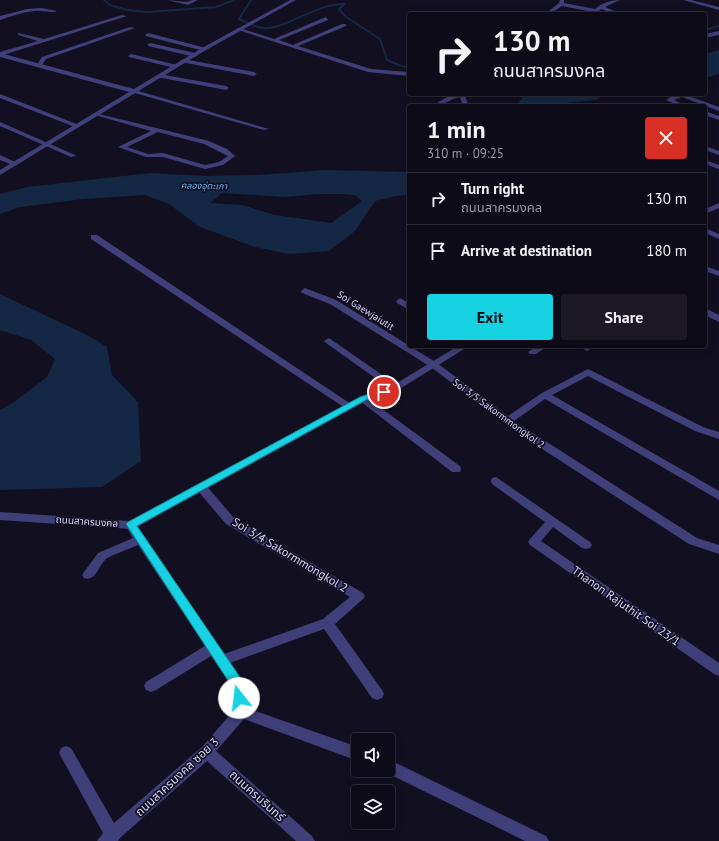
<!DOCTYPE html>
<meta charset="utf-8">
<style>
:root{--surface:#0e0b18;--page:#1c1925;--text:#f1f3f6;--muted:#9b9ba2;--line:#2e2b37;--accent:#17d2e3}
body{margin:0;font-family:"PT Sans","Noto Sans Thai",sans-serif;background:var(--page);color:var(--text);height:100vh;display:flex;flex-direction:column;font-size:15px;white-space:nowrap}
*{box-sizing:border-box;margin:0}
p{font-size:13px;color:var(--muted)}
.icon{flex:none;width:22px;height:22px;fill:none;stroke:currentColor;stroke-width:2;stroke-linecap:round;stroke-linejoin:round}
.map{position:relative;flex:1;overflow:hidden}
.details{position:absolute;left:407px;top:104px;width:300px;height:244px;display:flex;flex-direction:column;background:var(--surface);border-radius:4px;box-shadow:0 2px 10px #0003,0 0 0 1px var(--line)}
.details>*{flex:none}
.top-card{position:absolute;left:407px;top:12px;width:300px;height:84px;border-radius:4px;box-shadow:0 2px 10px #0003,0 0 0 1px var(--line);background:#0e0b18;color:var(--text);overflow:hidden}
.tools{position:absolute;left:351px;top:733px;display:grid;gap:8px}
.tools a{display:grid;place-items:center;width:44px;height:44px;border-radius:4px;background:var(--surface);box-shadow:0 2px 10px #0003,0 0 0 1px var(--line);font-size:20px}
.pin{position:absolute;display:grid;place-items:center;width:34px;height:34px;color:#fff;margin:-17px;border:2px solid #fff;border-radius:50%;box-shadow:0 1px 4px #0007}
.me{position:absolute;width:44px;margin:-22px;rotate:344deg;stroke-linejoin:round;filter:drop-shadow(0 0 3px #0008)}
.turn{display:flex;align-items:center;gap:14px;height:84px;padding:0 20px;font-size:18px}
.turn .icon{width:52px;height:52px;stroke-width:2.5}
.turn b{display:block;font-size:28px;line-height:34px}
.round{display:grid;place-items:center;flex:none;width:42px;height:42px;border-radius:4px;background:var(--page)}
.headline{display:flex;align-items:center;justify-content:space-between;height:68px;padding:0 20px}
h1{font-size:24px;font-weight:800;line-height:30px}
.cta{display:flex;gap:8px;margin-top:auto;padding:8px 20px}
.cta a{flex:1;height:46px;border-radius:4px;background:var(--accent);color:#111;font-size:16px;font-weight:800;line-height:46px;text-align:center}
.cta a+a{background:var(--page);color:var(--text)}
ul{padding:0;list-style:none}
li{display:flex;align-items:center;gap:12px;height:52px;padding:0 20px;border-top:1px solid var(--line)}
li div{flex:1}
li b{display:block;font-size:15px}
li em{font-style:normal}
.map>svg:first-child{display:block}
</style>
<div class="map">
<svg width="719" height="841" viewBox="0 0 719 841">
<rect width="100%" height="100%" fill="#120f20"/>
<path fill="#142845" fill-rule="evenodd" d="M719,50V74L705,78V54Z
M525,94H609L595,100L558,104L555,106H516Z
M326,170L409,172V195L396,196L375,201L355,231L329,251L289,254L255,247L200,227L169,204L145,195L83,199L20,207L0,214V194L27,187L150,173L205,176L257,175ZM222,193L284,197L318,194H343L355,195L362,201L331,223L275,215L242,205L210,203Z
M0,294L87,335L107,347L112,375L138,402L141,461L102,487L0,490V410L13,403L47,377L55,359L31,340L0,330Z"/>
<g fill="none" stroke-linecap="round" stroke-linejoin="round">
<path stroke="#142845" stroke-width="2" d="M104,0L110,5L127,10L148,12L216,7L234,0
M251,0L239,19C247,22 254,27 262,28C284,31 316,3 345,4L339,9L346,17L380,39L387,60L401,66L409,67
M705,30L719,26"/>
<path fill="#403f7a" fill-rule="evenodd" d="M167,0L187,2L192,0H198L188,5Z
M560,0H564V3L595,9C601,3 612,0 620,0L605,7L622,14H615L601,9L596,14H591L593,12L562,6L550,14H545L559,3Z
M41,8L57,11C52,14 42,10 35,11C23,12 12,16 0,20V16L27,9Z
M122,15L127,16L0,56V52L38,41L18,35V33L44,39Z
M326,17L328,20L279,40L293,45L342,24H346V26L298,46L371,69L409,72V76L368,72L235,29L240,28L274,39Z
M130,27L135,28L46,59L41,67L36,66L42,57Z
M719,31V35L705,38V34Z
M148,33L206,48L207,49L204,51L146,36L145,35Z
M150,43L195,53L198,55L195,57L148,46V44Z
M131,54L177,65L178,66L175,68L129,57L128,56Z
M183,59L254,72L257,74L254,76L181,62L180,61Z
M159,74L226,86L229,88L226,90L157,77V75Z
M131,90H135L269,129L264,130L131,92Z
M0,94L79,125L80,126L75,127L0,98Z
M457,94H468L465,96L468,104L466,106H460L462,104L460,97C450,99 443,106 432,106L449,96Z
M676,94L686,95L719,107V111L682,97L674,100L687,106H679L666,100Z
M705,111L719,116V120L705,115Z
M95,113L209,141L227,149L235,156L223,165L205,169L163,157H146L118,147L151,131L95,115ZM158,132L204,144L228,156L219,162L205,165L163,153L148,154L127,147Z
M0,122L75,155L76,156L71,157L0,126Z
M705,146L719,151V155L705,150Z
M0,155L17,163L18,164L15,166L0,160Z
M705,160L719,165V169L705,164Z
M705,228L719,234V239L705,233Z
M91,235H97L351,404L353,406L351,408H345L91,239Z
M705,266L719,271V276L705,271Z
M305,288L336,300L437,363L508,416L542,393L588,369L703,427L719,432V439L695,431L588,376L552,395L719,491V500L545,399L514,421L697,538L719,545V554L689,544L516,432L431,367L330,304L302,293L301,291Z
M400,298L409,303V310L397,303L396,301Z
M705,308L719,315V322L705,315Z
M329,338L398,386L400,388L398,390H392L326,343L324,341Z
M537,346H548L536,354H530L528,352Z
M578,346H590L592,348L587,351Z
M363,396L366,397L460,466L461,469L460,472H452L360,401L358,399L360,397Z
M496,477L590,542L592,545L590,548L586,549L582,548L553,527L541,541L719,663V676L714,674L530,545L528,542L530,539L545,522L492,484L491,481L492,478Z
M201,483L205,484L234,518L363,593L365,596L363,599L335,624L382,690L384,694L382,698L377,700L372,698L324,629L230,663L244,684L247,708L358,747V761L244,719L216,751L312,836L315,841H296L207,761L120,838L118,841H97L103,833L59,753L61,748L66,746L71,748L114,823L202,747L234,710L231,685L211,656L156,690L151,692L146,690L144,686L146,682L205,646L138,545C130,549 113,554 106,559C98,566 96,582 84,578L82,575L84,572L98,553L133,538L125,525L127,522H135L224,654L323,619L350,597L226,524L197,490L196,487L197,484Z
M388,759L546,836L549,841H525L383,771L388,770Z"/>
<path fill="#403f7a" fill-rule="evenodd" d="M290,0H296L206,50L0,175V170L129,92L0,57V53L134,89L202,48Z
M683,0H691L719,7V10Z
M719,203V208L705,214V209Z
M458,346H469L398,390L366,401L135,528L131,529L0,520V512L129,521L360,397L392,386Z"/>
</g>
<path fill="#17d2e3" stroke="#0f8894" d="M384,389L388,390V394L366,400L137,526L242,680L245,698L244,702L239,703L235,702L231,685L126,524L128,522L360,397Z"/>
<g text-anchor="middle" stroke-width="3.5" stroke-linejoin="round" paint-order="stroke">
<g font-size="9" font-style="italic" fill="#6bb5f0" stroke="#120f20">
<text transform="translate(204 186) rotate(1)" y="3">คลองอุ่ตะเภา</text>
</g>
<g font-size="10" fill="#d6d2fb" stroke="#120f20">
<text transform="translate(366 310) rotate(32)" y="4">Soi Gaewjaiutit</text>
<text transform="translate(499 413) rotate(36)" y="4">Soi 3/5 Sakormmongkol 2</text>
<text transform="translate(87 521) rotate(4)" y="4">ถนนสาครมงคล</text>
</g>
<g font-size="12" fill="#d6d2fb" stroke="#120f20">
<text transform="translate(290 555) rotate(31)" y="4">Soi 3/4 Sakormmongkol 2</text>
<text transform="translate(626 606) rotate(35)" y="4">Thanon Rajuthit Soi 23/1</text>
<text transform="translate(177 777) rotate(-43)" y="4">ถนนสาครมงคล ซอย 3</text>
<text transform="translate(257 796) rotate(42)" y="4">ถนนศรนรินทร์</text>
</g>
</g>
</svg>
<div class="tools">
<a><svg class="icon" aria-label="sound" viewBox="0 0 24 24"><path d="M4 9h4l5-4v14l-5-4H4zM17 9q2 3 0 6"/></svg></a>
<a><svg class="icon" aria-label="layers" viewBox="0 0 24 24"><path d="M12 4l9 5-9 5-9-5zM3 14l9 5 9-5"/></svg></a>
</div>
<div class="pin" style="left:384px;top:392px;background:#d93025"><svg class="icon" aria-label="arrive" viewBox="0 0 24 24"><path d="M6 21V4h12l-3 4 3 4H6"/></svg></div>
<svg class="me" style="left:239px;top:698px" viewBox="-20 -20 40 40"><circle r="19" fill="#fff"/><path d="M0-13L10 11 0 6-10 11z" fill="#17d2e3"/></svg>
<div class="top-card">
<div class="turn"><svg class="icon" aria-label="right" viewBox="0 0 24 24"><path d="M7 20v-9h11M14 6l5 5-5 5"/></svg><div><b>130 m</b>ถนนสาครมงคล</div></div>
</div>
<section class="details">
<div class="headline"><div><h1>1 min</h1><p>310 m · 09:25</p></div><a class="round" style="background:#d93025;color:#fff"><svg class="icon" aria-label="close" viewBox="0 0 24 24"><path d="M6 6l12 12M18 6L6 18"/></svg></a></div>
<ul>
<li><svg class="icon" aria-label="right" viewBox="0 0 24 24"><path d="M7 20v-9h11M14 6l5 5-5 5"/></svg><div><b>Turn right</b><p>ถนนสาครมงคล</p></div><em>130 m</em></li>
<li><svg class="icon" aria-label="arrive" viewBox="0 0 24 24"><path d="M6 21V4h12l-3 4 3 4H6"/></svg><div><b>Arrive at destination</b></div><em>180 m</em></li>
</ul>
<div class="cta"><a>Exit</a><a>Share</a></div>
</section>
</div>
